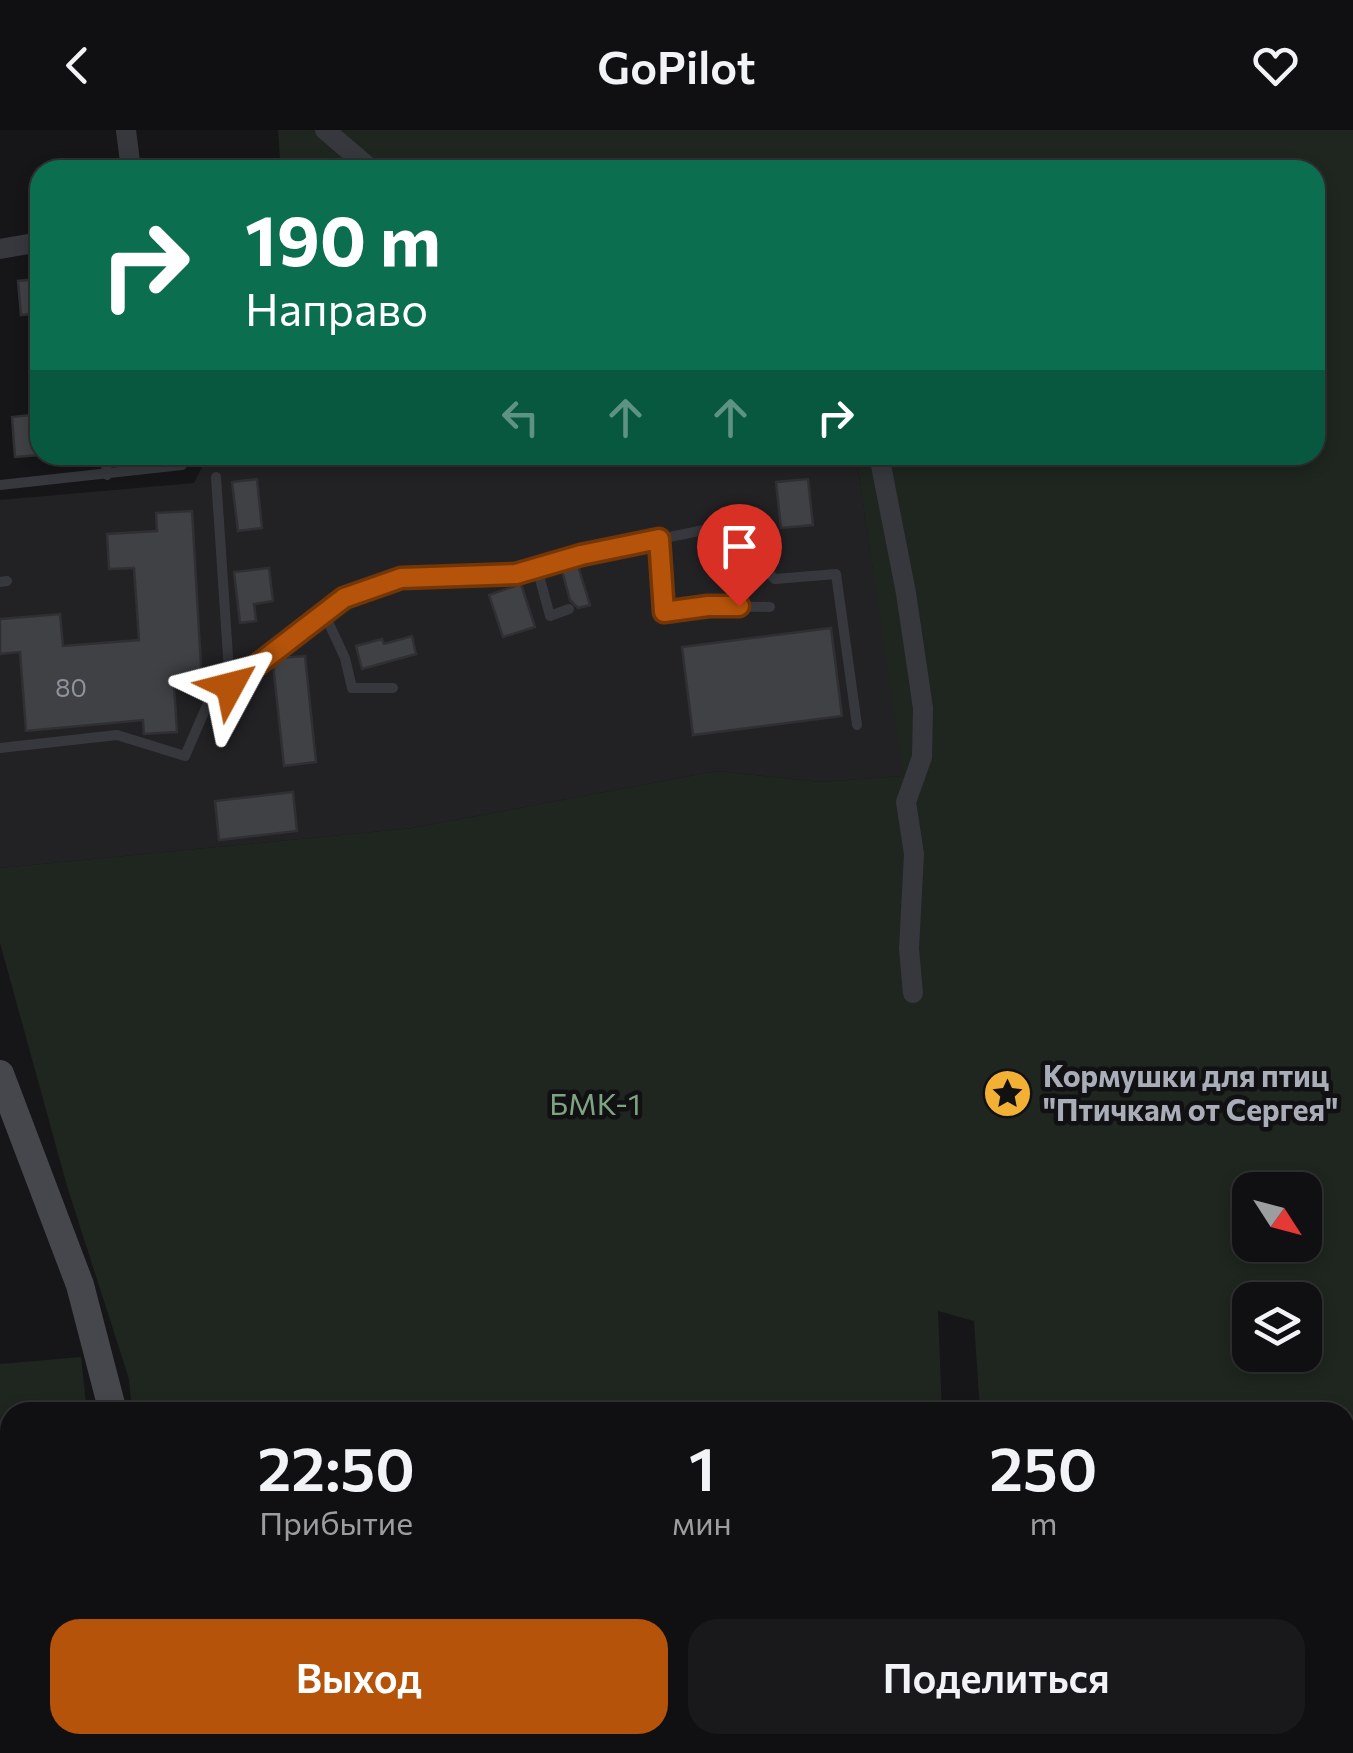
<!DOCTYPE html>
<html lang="ru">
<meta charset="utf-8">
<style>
:root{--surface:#101012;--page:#19191b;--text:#f1f3f6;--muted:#9c9d9f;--line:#303032;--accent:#b45309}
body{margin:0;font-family:Commissioner,sans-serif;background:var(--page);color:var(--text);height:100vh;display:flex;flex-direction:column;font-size:38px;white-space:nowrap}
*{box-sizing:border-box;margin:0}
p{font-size:32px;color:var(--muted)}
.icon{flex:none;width:55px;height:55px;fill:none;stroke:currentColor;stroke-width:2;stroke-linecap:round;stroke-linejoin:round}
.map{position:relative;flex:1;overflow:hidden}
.drawer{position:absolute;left:0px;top:1272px;width:1355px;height:352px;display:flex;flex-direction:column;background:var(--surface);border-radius:30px 30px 0 0;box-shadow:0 5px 15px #0003,0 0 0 2px var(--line)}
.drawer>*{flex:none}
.guide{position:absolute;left:30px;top:30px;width:1295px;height:305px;border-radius:30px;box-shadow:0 5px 15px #0003,0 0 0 2px var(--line);background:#0b6e4f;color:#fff;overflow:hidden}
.needle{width:65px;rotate:126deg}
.tools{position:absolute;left:1232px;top:1042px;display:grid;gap:20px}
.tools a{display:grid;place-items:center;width:90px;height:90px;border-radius:20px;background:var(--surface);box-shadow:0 5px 15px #0003,0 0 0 2px var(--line);font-size:50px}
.pin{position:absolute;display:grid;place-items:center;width:85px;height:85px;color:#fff;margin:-102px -42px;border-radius:50% 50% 50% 0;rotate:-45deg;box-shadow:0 0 10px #0007}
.pin .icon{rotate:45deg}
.me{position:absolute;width:110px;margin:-55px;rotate:52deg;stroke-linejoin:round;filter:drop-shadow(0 0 8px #0008)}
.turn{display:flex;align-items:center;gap:35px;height:210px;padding:0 50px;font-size:45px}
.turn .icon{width:130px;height:130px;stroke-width:2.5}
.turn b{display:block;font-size:70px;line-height:85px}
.lanes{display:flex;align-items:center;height:95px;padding:0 50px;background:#0003;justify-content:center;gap:50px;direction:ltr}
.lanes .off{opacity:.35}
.eta{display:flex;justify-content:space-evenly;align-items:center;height:170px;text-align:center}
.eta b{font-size:60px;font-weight:600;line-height:70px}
.primary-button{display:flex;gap:20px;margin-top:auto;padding:20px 50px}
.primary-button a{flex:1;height:115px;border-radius:30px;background:var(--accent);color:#fff;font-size:40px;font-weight:600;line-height:115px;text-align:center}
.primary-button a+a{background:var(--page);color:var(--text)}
header{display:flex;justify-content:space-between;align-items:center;height:130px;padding:0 50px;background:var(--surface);font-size:45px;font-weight:600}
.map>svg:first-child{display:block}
</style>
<header><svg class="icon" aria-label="back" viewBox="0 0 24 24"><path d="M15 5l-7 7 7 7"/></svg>GoPilot<svg class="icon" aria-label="heart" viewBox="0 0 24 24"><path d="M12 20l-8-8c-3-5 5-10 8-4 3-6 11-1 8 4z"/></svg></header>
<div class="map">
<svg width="1353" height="1623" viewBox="0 0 1353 1623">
<rect width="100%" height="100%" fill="#161618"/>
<path fill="#222225" d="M208,325H634L635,332L675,325H856L904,646L820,652L717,641L413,698L0,738V370L194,353Z"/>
<path fill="#1e261f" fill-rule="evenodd" d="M278,0H1353V1623H1003L1002,1615H1345V1282H980L974,1191L938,1181L942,1282H132L129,1249L67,1056L0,813V738L413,698L717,641L820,652L903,646L856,325H1315V40H290L280,29ZM1250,1060H1305V1115H1250ZM1250,1170H1305V1225H1250Z
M81,1227L87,1282H10V1615H77L76,1623H0V1234Z
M124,1615H961L962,1623H122Z"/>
<path fill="#404145" stroke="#303034" stroke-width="2.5" d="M40,149V183L21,185L18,151Z
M40,284V325L15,327L12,287Z
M257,349L262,398L238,401L232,352Z
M808,349L813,395L781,398L776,352Z
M192,381L202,553L174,555L177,602L144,604L143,590L26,601L20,522L0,524V489L60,484L63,516L139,510L134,438L109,439L107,404L157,401L156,383Z
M578,436L590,475L578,478L570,470L562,441Z
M269,438L273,471L254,474L256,491L240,493L234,442Z
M521,454L535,497L503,507L489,465Z
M831,498L842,586L693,605L682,517Z
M412,506L416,524L362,539L356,516L382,509L384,514Z
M305,526L316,632L284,636L273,534L279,528Z
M293,662L297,701L219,710L215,671Z"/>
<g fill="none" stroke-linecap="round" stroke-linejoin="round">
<path stroke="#37383d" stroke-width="10" d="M105,325L107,345
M216,347L230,556
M0,355L182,335L187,325
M659,409L663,482L708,476L770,477
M537,438L550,486L569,479
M0,452L7,451
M324,483L345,528L352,558H393
M0,618L117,605L185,626L208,573L344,467L401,447L515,445L581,425L709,399L738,416L775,449L836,444L857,595"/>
<path stroke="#37383d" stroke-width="20" d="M126,0L131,40
M325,0L372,40
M0,119L40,112
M879,325L906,463L923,578L922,627L906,672L914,724L909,819L913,863"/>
<path stroke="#45474d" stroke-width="28" d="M0,944L80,1155L113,1282
M101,1623L103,1615"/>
</g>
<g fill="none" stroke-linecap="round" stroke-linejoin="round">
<defs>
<path id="route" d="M230,556L344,468L401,448L516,444L581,425L659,409L664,482L708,476H739"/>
</defs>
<use href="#route" stroke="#753606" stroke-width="25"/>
<use href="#route" stroke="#b45309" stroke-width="18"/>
</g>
<defs>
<symbol id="sight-disc" viewBox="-11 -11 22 22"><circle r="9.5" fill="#f2b134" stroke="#111113"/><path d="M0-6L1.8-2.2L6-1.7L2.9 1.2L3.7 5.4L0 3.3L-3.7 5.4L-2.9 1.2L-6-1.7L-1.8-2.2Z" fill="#111"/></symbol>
</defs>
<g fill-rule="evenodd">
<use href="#sight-disc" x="980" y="936" width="55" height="55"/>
</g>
<g text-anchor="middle" stroke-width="9" stroke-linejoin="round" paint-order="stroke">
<g font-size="25" fill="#8e929b">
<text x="71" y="567">80</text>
</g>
<g font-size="30" font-weight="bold" fill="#a8adb8" stroke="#111113" text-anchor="start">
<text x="1043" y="957">Кормушки для птиц<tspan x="1043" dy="34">"Птичкам от Сергея"</tspan></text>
</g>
<g font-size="30" fill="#7fa381" stroke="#111113">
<text x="595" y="985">БМК-1</text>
</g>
</g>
</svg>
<div class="tools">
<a><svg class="needle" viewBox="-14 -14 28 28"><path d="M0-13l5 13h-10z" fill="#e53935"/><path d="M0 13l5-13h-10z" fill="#9c9d9f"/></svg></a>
<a><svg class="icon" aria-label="layers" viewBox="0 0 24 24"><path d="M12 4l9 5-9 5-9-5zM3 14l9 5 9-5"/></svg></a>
</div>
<div class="pin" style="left:739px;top:476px;background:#d93025"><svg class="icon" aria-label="arrive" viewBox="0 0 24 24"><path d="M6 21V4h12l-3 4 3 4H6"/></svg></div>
<svg class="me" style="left:230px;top:556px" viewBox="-20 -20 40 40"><path d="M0-17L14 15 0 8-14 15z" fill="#b45309" stroke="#fff" stroke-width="4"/></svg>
<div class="guide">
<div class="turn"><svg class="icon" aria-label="right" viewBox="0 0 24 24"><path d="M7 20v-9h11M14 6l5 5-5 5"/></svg><div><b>190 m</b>Направо</div></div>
<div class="lanes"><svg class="icon off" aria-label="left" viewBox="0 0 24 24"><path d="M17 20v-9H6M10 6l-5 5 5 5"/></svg><svg class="icon off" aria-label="ahead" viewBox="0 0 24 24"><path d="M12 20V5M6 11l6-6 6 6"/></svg><svg class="icon off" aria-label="ahead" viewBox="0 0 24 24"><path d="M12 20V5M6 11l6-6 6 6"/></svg><svg class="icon" aria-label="right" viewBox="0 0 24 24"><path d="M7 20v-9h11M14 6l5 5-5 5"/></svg></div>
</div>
<section class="drawer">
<div class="eta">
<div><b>22:50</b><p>Прибытие</p></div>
<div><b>1</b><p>мин</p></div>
<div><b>250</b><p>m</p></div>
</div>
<div class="primary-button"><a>Выход</a><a>Поделиться</a></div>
</section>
</div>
